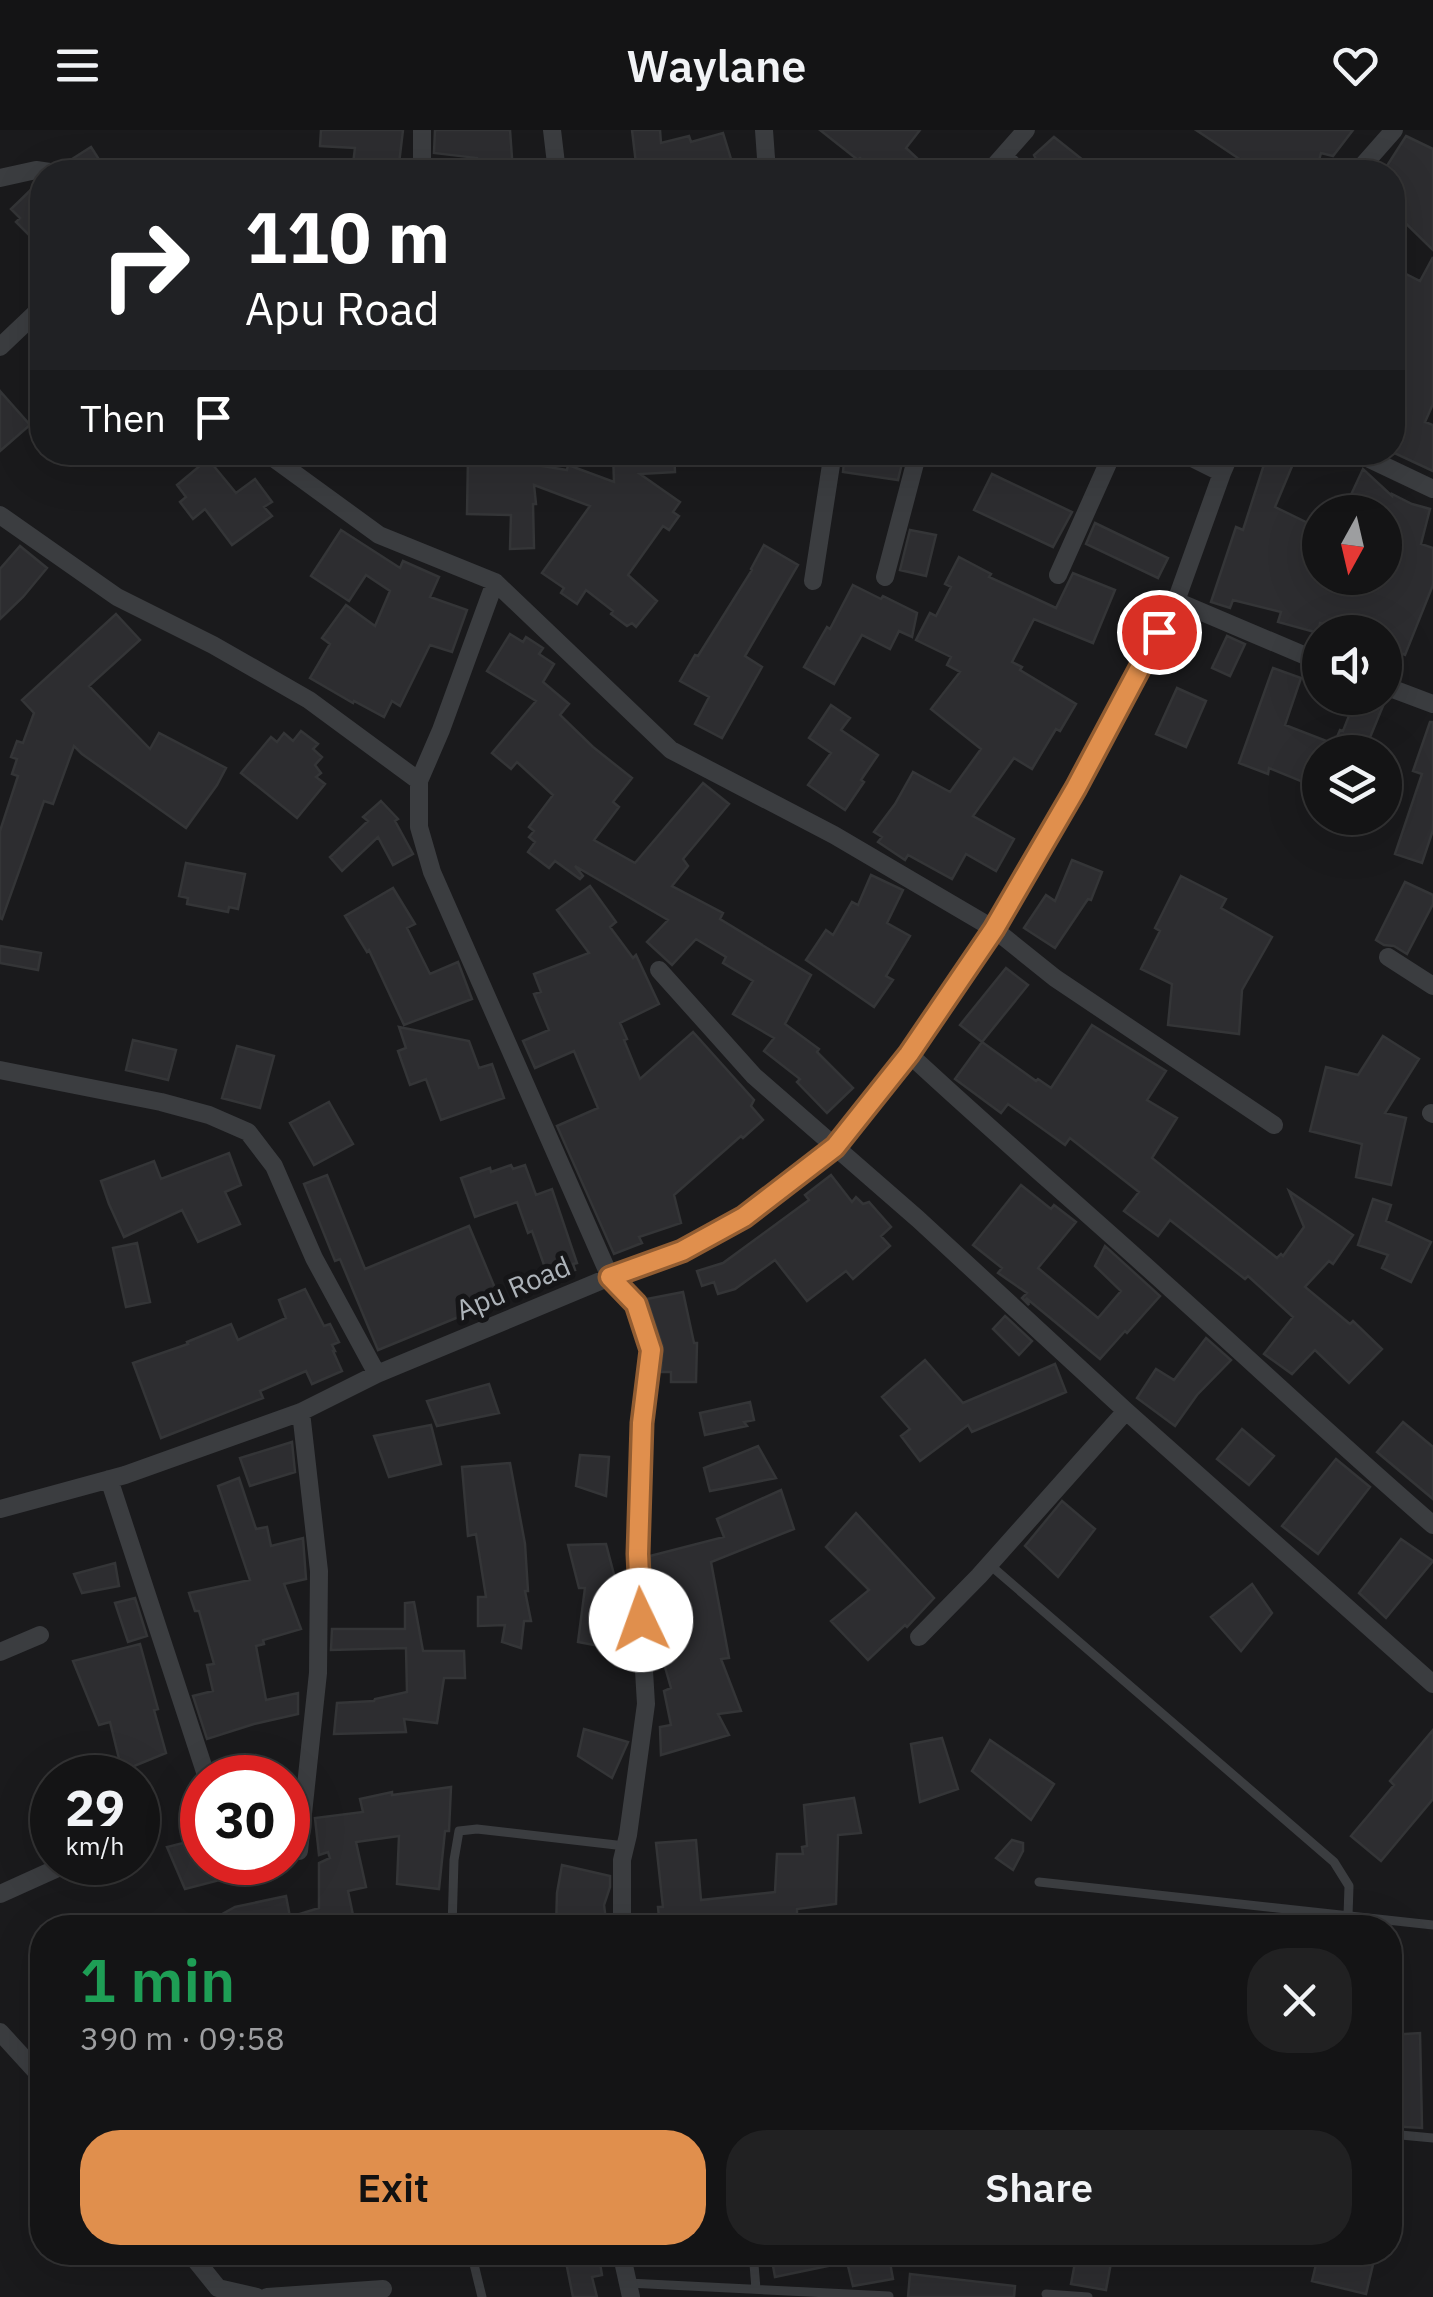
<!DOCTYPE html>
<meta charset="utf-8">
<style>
:root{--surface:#141415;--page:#212122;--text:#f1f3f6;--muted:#9d9ea0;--line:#333334;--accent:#e08f4d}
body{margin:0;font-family:"IBM Plex Sans",sans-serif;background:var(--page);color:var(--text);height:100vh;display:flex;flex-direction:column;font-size:38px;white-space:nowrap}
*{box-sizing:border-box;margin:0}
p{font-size:32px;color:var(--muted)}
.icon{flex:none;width:55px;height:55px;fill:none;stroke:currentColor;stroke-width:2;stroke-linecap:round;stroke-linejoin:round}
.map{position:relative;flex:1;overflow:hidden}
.details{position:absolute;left:30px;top:1785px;width:1372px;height:350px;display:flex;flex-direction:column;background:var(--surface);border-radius:40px;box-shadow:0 10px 40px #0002,0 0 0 2px var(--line)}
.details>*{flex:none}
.guide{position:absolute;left:30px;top:30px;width:1375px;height:305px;border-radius:40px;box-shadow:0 10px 40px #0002,0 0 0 2px var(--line);background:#202124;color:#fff;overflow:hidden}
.needle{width:65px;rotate:188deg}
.buttons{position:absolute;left:1302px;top:365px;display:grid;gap:20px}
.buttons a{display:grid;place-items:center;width:100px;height:100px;border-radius:50%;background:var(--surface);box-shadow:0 10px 40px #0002,0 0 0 2px var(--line);font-size:50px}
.speed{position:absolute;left:30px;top:1625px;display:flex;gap:20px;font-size:50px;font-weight:700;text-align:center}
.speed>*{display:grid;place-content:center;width:130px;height:130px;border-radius:50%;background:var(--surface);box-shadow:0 10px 40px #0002,0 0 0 2px var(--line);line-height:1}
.speed small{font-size:25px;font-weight:400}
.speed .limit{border:15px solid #d22;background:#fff;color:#111}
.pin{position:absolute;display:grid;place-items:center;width:85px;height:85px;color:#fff;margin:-42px;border:5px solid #fff;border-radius:50%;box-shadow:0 2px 10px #0007}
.me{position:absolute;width:110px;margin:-55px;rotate:357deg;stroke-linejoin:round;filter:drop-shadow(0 0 8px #0008)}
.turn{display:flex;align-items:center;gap:35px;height:210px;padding:0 50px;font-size:45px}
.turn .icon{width:130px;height:130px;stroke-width:2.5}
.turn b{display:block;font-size:70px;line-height:85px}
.then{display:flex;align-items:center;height:95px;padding:0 50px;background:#0003;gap:20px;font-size:38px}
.round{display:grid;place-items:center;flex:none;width:105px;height:105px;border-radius:40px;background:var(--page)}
.head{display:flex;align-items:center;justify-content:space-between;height:170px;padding:0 50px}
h1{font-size:60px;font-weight:600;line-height:75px;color:#1e9e55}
.cta{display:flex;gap:20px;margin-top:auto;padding:20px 50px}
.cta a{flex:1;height:115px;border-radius:40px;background:var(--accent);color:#111;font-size:40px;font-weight:600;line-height:115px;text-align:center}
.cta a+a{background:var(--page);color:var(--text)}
header{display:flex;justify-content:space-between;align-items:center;height:130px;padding:0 50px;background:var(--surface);font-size:45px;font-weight:600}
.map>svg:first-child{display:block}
</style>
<header><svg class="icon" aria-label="menu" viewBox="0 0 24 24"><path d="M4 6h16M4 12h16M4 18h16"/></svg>Waylane<svg class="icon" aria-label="heart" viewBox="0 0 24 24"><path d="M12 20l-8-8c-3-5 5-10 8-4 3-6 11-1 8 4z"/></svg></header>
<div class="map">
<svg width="1433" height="2167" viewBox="0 0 1433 2167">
<rect width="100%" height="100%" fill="#1a1a1c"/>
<path fill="#2d2d30" stroke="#343537" stroke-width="2.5" d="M321,0H403L398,42H352L355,18L320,16Z
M435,0H510L513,42H478L477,28L434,23Z
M632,0H660L661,13L689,6L691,12L723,3L735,42H637Z
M820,0H920L906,18L918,29L905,42H875L860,28L858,30Z
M1196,0H1353L1333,26L1321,23L1316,42H1259Z
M1406,6L1433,19V120L1392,80V42H1383Z
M1054,7L1098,42H1042L1034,25Z
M91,17L107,42H62L61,36Z
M38,53L42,54V118L16,92L20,88L11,79Z
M1433,127V274L1425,292L1433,295V341L1392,322V137L1420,151Z
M0,261L30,295L0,321Z
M613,322H674L675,342L640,344L680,372L673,382L679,386L669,400L663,396L628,445L657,471L636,497L632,493L627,496L611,484L613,481L586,460L577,474L561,463L564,458L542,443L590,376L534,355L536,374H533L534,418L510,419L511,385L467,384L468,328L499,329L567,340L568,335L614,352Z
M845,322L892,324L891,331L902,333L898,350L843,342Z
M1268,322H1298L1275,377L1314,396L1305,416L1320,420V448H1385V382H1343L1363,339L1392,366V364L1412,374L1430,379L1421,414L1433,418V455L1405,525L1385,517V502H1354L1320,493L1318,503L1278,492L1281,482L1233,470L1230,478L1211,472L1236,397L1243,400Z
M208,329L236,363L255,349L272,372L264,377L272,386L232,415L205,379L193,389L180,372L186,367L177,355Z
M992,344L1072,382L1053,417L974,380Z
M1095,393L1168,428L1158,448L1086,414Z
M341,400L400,438L403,431L439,447L430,467L467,480L452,522L430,515L400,576L392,571L384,587L354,571L353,573L310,548L330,514L322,508L346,475L375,496L390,461L366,445L349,471L311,446Z
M910,400L936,405L926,446L900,440Z
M764,415L798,435L745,526L762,537L722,608L695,594L709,567L680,551L695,525L698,526L752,440L751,439Z
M20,416L47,438L23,467L0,489V439Z
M959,427L991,444L989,447L1056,478L1073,443L1115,460L1093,513L1034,489L1012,532L1022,537L1020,540L1076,574L1060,601L1056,599L1032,639L1014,628L973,686L1014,709L996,741L966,724L952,749L908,725L905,730L878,712L882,707L874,702L895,674L913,642L950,662L981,619L931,579L960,542L947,535L951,527L916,510L930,483L936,486L951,457L945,454Z
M853,455L881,469L883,466L917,483L912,507L899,501L890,519L862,505L834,554L804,537L827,497L830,499Z
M116,484L140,510L89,556L150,619L159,603L226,638L217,655L186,698L82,624L74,616L53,674L44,671L2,789L0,788V701L18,646L12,644L17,629L11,627L17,611L23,613L34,583L22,570Z
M510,504L523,512L526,507L543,518L539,524L554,534L543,552L569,574L560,585L593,617L632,648L613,672L619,677L594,710L635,733L703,653L729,674L683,729L688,736L672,756L723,783L720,789L811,845L785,894L819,919L817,922L853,958L827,983L797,952L800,949L764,921L774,908L733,884L753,851L723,833L726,827L696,809L672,835L647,812L668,790L575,736L583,746L580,749L555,731L549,738L528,722L535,712L529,707L534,701L529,697L553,665L517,632L511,639L492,623L536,571L487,541Z
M1227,506L1245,514L1230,546L1212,538Z
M1273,538L1301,548L1285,595L1334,614L1340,600L1343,601L1356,568H1376L1385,571L1364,622H1320V659L1269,638L1268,644L1239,633Z
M1177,558L1206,571L1186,617L1156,604Z
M831,575L850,588L841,600L878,625L861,650L864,652L845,680L808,655L831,623L809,608Z
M1430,592H1433V700L1422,733L1395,724L1422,644L1413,641Z
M301,601L318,614L313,619L322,627L315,635L321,643L316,647L325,654L297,688L241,643L271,607L277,612L284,603L293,611Z
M381,671L398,689L395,691L413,724L393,735L378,707L342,741L330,727L368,691L363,687Z
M1072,730L1102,742L1091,770L1088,769L1055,818L1024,798L1046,765L1055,771Z
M186,733L245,744L238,779L229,777L228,782L187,774L188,768L179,766Z
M871,745L903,760L887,793L910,806L886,846L893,850L874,877L806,830L826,800L833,805L852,772L858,775Z
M1181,746L1226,769L1221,778L1272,807L1242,860L1239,904L1168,895L1172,854L1141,839L1160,801L1155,798Z
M1405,752L1433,765V774L1407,824L1394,816L1384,815L1376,810Z
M590,756L616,792L610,797L633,828L636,825L659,874L620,893L627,909L624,910L640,949L693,902L754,970L751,976L763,990L743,1008L741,1006L674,1065L681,1093L639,1107L642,1113L614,1124L557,996L598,978L574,921L535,938L523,911L549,900L534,864L541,862L534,844L589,823L557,780Z
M393,758L415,794L407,798L430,844L458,832L472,869L404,895L369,820L367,822L345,786Z
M0,816L41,823L38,840L0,833Z
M1006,838L1028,855L982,912L960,895Z
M1092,895L1166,941L1147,970L1177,988L1152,1028L1277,1128L1281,1124L1283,1126L1304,1097L1289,1061L1353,1105L1333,1134L1329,1131L1305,1157L1350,1194L1353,1191L1382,1219L1349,1253L1315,1220L1292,1244L1264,1224L1293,1187L1248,1146L1245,1149L1170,1090L1158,1106L1124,1081L1139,1062L1070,1008L1065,1015L1008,974L1001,983L955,949L982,912L1036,951L1038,949L1051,958Z
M399,897L469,911L479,938L492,934L504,968L441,990L426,949L410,955L398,921L406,918Z
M1383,906L1419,929L1385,983L1406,988L1391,1055L1356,1047L1362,1014L1310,1001L1326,937L1358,945Z
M133,910L176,920L168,950L126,940Z
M237,916L274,926L260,978L222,968Z
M329,972L353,1014L314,1035L290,993Z
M229,1023L241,1055L225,1062L240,1094L198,1112L182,1080L124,1107L109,1074L101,1051L154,1031L161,1049Z
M511,1035L513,1039L525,1035L536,1065L552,1059L577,1133L573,1134L575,1140L549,1149L532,1101L528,1103L517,1072L475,1087L461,1048L490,1038L491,1042Z
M327,1045L365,1139L469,1096L500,1170L378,1220L340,1129L335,1131L304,1054Z
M831,1045L852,1072L856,1067L863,1074L869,1072L891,1097L881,1106L890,1116L853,1149L846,1141L807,1171L775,1130L735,1159L718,1164L714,1152L702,1156L697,1141L723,1133L809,1070L805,1065Z
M1021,1055L1051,1079L1054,1075L1076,1092L1038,1138L1098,1188L1121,1161L1095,1136L1105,1116L1160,1166L1127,1203L1125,1201L1100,1229L1026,1168L1029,1175L1022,1168L1027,1163L998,1143L1002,1138L973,1115Z
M1373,1069L1391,1075L1386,1091L1431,1112L1411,1152L1382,1138L1388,1125L1358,1115Z
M137,1113L150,1172L126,1177L113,1118Z
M305,1159L324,1196L330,1194L339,1212L332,1215L335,1221H333L342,1241L312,1254L306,1241L260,1261L263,1268L161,1308L133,1233L188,1214L187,1212L231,1194L238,1210L286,1188L279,1170Z
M683,1162L694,1213H697L696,1252H671V1242H661L663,1217L647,1169Z
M1005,1186L1032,1211L1019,1225L993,1199Z
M1206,1208L1231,1230L1197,1265L1175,1296L1137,1268L1156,1239L1174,1250Z
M925,1230L963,1273L1055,1234L1066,1262L972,1302L968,1295L920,1331L901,1306L910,1299L882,1267Z
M489,1254L499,1283L437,1296L427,1271Z
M750,1272L754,1290L744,1292L747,1296L705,1305L700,1283Z
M1403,1292L1433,1317V1369L1377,1322Z
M431,1295L441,1334L389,1347L374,1306Z
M1242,1299L1274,1326L1249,1355L1217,1329Z
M292,1312L295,1342L250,1356L240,1328Z
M758,1316L776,1348L710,1361L704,1338Z
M580,1325L609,1327L606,1366L576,1356Z
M1336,1329L1370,1357L1318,1424L1282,1396Z
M510,1333L525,1414L528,1461H525L531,1491H524L521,1518L502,1512L505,1495L478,1496V1467H486L476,1404L468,1406L462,1337Z
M239,1348L256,1399L267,1397L271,1416L303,1408L306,1449L284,1454L301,1499L263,1510L264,1514L256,1516L266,1570L298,1563V1584L254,1594L207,1609L193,1566L213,1561L207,1535L214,1534L199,1481H195L189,1463L250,1450L218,1356Z
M781,1360L794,1399L711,1432L729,1528L721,1529L741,1581L718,1584L729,1605L661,1625L660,1597L671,1595L664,1561L671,1558L657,1509L667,1507L660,1449L651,1452L650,1426L724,1407L717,1389Z
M1062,1371L1095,1399L1058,1447L1025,1416Z
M856,1383L934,1468L907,1497L905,1495L868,1530L831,1491L869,1460L826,1417Z
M1401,1409L1433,1431L1386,1488L1359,1463Z
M606,1414L617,1456L626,1455L628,1481L621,1520L578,1512L585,1458H579L568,1415Z
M115,1433L119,1456L82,1463L74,1444Z
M1252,1454L1272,1483L1241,1521L1211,1487Z
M135,1468L147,1506L128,1512L115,1473Z
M414,1472L423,1521H464L465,1548H444L437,1593L404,1589L406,1602L334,1604L337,1573L374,1571L375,1569L407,1562L406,1518L331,1520L332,1499H405V1473Z
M140,1514L158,1579L154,1580L166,1623L122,1641L110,1592L99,1595L73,1531Z
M584,1599L628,1612L612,1648L578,1626Z
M1433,1600V1669L1381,1731L1351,1706L1394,1655L1390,1651Z
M942,1608L958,1659L920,1672L911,1614Z
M990,1610L1054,1654L1031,1690L972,1641Z
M451,1657L449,1701H445L439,1759L397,1754L399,1706L356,1712L366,1757L348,1761L353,1785L352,1798H197L235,1777L286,1766L290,1787L319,1778V1733L330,1728L328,1722L319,1725L315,1688L363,1682L360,1669L392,1662V1665Z
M854,1668L861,1703L838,1705L836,1774L797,1779V1793L768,1791L769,1798H660L658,1777H663L656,1713L696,1710L701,1770L775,1762L777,1724H803L802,1717L807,1716L804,1675Z
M1012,1710L1023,1713V1721L1013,1740L996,1728Z
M191,1711L199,1737L213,1733L220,1750L185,1759L167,1717Z
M562,1735L610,1746V1757L604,1775L607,1798H556L557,1763Z
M1420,1903L1422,1998L1390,1996V1905Z
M564,2122H598L602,2145L592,2147L597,2167H573Z
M809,2122H888L893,2149L853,2156L847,2132L775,2147L772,2130Z
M1077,2122H1113L1106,2160L1071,2154Z
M1319,2122H1362L1375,2126L1366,2164L1312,2151Z
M910,2144L1015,2156L1014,2167H908Z"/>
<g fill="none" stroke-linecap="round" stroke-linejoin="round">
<path stroke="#3b3d40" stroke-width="9" d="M990,1435L1334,1732L1349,1756L1348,1786
M1039,1752L1433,1795
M452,1798L454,1730L459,1701L477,1699L625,1716
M903,1798L942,1790
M1390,2004L1433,2008
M471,2122L482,2167
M753,2122L756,2159
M628,2153L889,2166
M1046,2164L1088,2167"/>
<path stroke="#3b3d40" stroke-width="18" d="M422,0V42
M552,0L557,42
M764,0L767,42
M1004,26L1020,42
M989,42L1026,0
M1357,42L1394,0
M0,48L36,40L50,42
M0,217L42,177
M265,322L379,405L495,452L671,620L834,705L994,799L1055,848L1274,995
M1180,322L1222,343
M1355,322L1433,359
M0,385L117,467L213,515L309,570L419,651
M1058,445L1113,322
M885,447L918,322
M813,451L833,322
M495,452L441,600L419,651V697L432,742L610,1147L636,1174L651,1220L642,1293L637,1424L646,1574L628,1705L622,1730V1798
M1176,471L1320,532
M1385,556L1433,574
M1388,827L1433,856
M659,840L754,946L918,1089L1126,1281L1433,1554
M909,924C995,1004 1084,1080 1171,1159C1259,1238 1344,1318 1433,1395
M0,940L161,972L209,985L248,1002L274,1036L314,1128L377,1244
M1431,983L1433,984
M109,1349L207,1648
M0,1379L125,1345L301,1282L377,1244L610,1147L682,1121L744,1087L835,1017L909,924L994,799L1076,658L1176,471L1222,343L1231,322
M919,1507L979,1446L1126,1281
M0,1522L40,1505
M299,1721L318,1543L319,1441L301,1282
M0,1764L71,1732
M0,1902L42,1948
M189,2122L218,2158L257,2167
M621,2122L631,2167
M267,2167L383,2159"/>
</g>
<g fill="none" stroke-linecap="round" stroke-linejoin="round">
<defs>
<path id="route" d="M641,1490L638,1424L640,1358L642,1293L651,1220L636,1174L610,1147L682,1121L744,1087L835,1017L909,924L994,799L1076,658L1159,502"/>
</defs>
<use href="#route" stroke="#925d32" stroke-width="25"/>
<use href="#route" stroke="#e08f4d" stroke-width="18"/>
</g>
<g text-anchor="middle" stroke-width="10" stroke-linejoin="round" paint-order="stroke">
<g font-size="28" fill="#aeb4ba" stroke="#151517">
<text transform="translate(513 1158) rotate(-23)" y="10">Apu Road</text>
</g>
</g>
</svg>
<div class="buttons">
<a><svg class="needle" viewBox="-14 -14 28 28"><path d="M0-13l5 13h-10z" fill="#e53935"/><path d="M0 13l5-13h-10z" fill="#9d9ea0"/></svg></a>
<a><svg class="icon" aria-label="sound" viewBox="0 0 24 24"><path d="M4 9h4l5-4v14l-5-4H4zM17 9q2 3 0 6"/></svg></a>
<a><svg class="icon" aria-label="layers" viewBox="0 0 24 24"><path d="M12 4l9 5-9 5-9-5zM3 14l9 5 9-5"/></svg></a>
</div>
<div class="speed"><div>29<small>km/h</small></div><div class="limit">30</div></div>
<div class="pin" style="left:1159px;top:502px;background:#d93025"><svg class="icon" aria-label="arrive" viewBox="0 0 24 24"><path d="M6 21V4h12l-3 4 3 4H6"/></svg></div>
<svg class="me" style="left:641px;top:1490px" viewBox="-20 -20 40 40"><circle r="19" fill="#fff"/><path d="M0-13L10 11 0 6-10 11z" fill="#e08f4d"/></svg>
<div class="guide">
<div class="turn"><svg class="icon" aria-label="right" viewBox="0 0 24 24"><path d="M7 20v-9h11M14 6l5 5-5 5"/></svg><div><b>110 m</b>Apu Road</div></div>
<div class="then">Then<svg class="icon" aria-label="arrive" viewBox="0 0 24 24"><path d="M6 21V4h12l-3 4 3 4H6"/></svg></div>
</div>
<section class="details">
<div class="head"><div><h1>1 min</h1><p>390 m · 09:58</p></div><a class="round"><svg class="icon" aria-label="close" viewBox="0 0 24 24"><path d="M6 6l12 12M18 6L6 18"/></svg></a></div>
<div class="cta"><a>Exit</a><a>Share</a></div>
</section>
</div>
